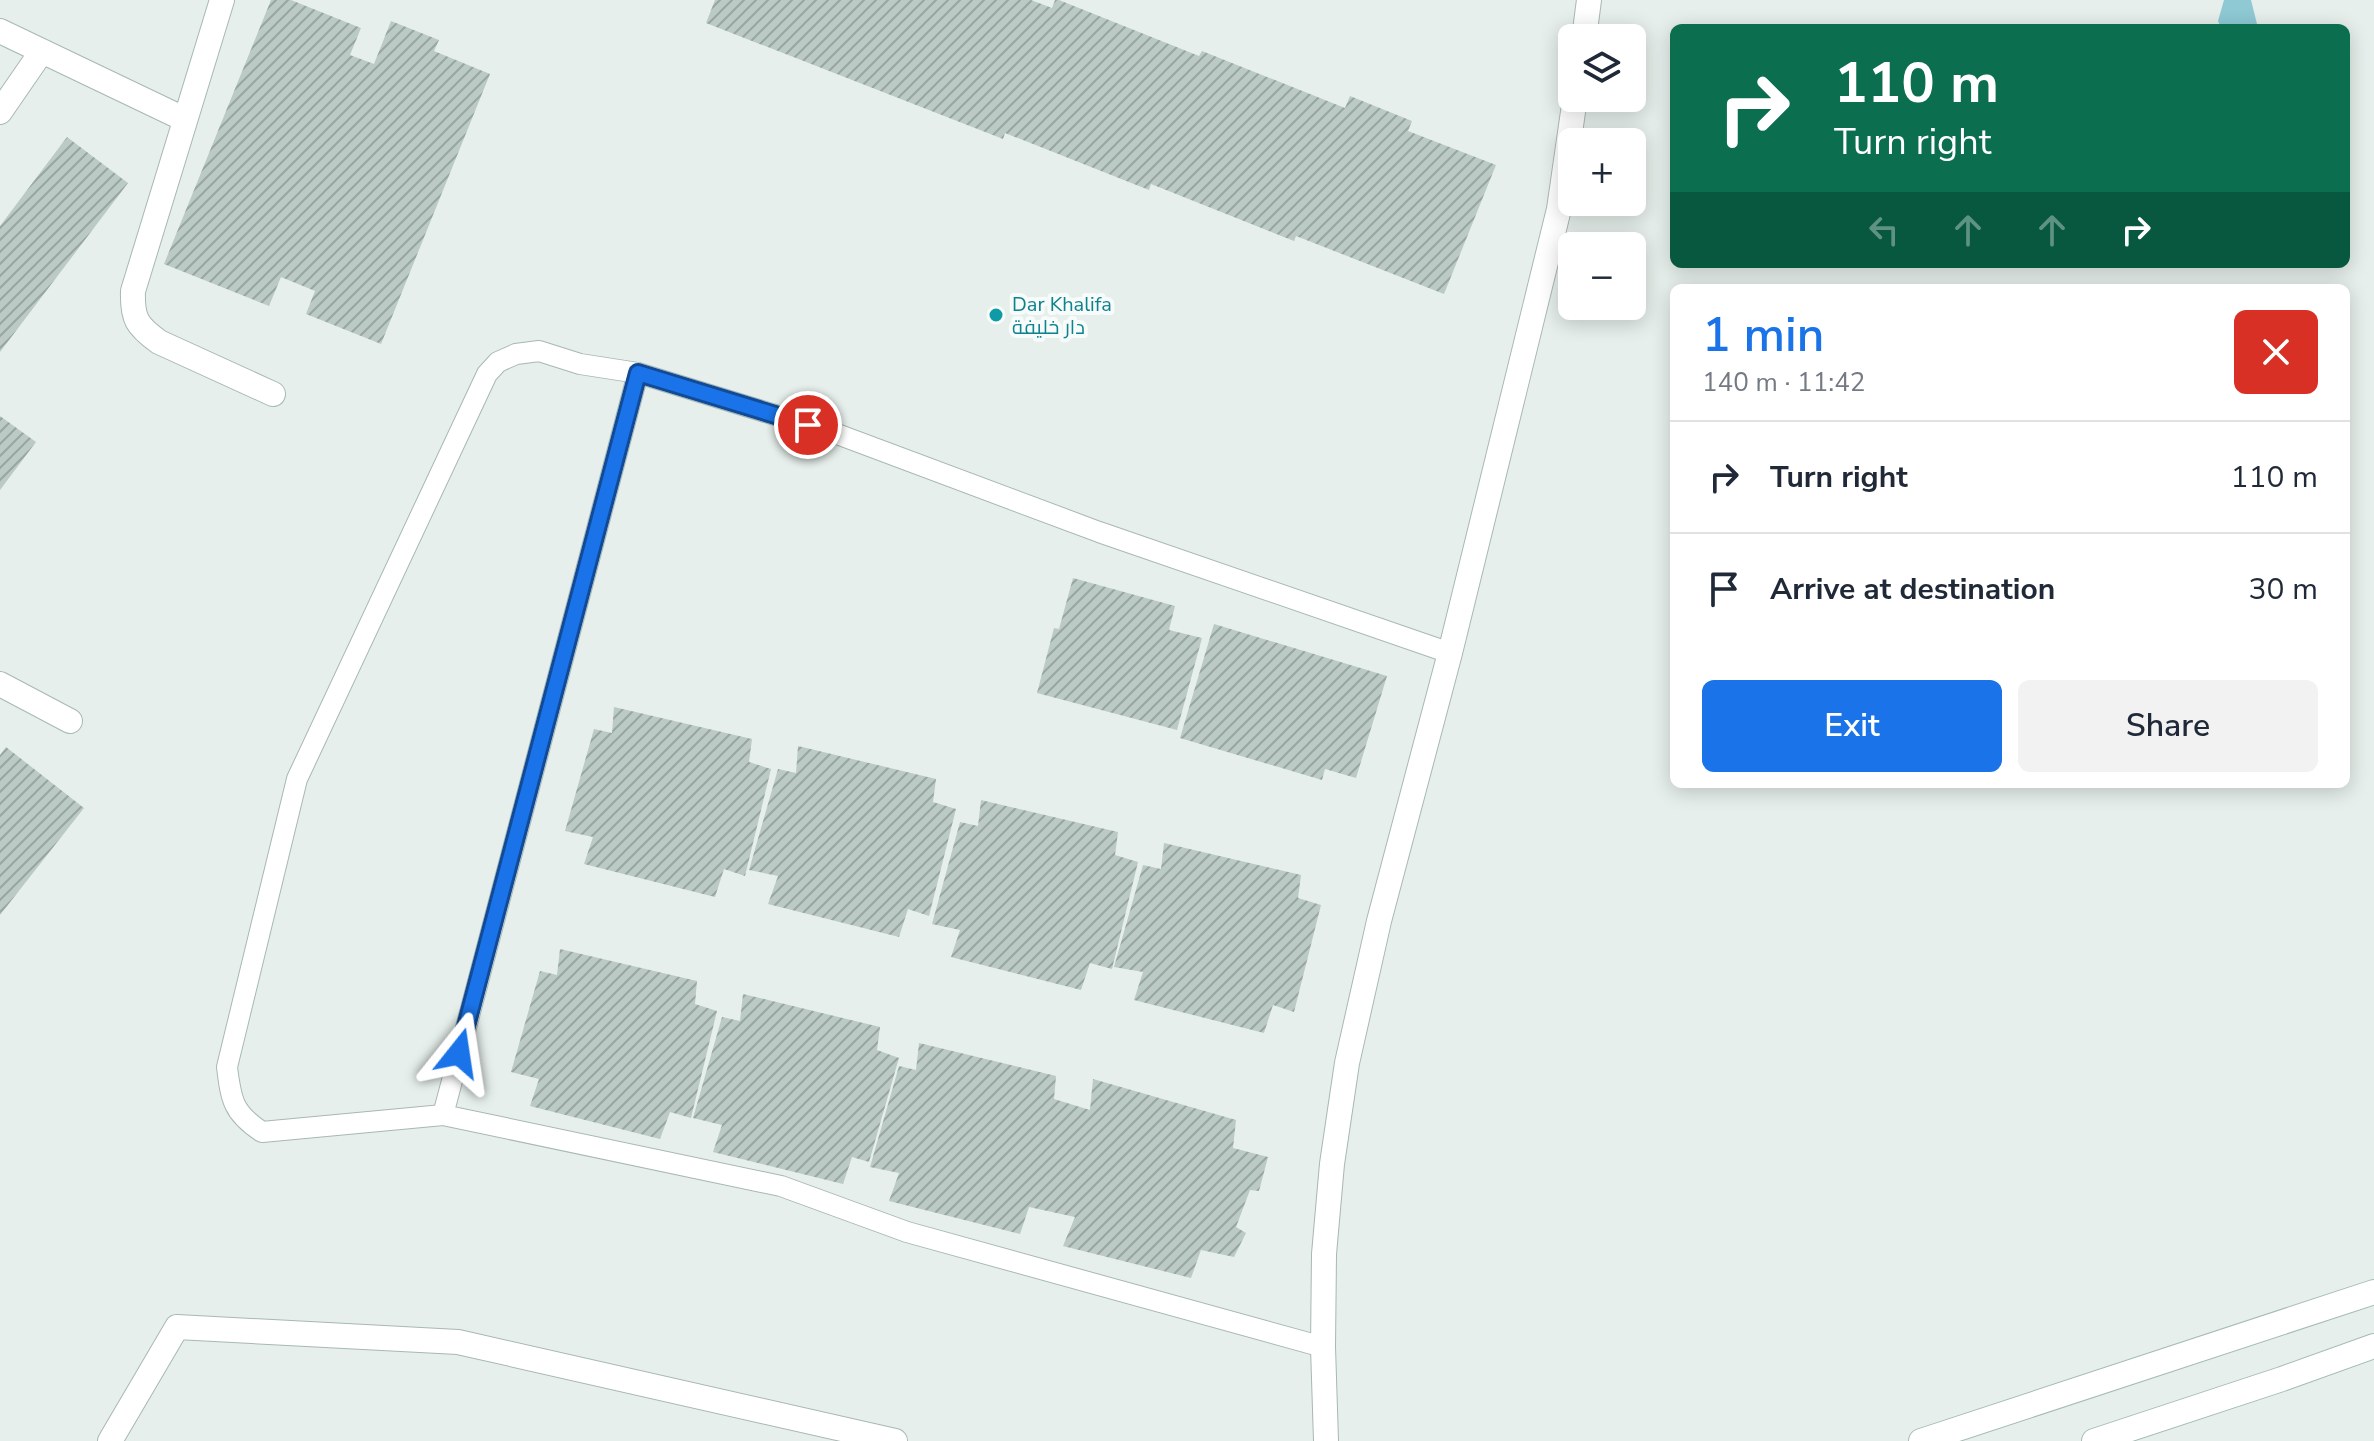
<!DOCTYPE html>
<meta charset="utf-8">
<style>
:root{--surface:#fff;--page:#f2f2f3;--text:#1f2937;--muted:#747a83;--line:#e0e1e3;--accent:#1a73e8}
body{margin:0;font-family:"Nunito Sans",Cairo,sans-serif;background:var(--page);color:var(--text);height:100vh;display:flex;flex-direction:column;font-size:30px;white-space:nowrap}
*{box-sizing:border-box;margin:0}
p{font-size:26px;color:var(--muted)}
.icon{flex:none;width:44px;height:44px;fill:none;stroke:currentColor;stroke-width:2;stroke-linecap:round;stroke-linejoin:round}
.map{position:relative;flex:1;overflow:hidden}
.details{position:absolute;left:1670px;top:284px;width:680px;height:504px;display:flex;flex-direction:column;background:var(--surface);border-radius:12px;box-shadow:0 4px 20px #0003}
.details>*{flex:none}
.banner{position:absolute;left:1670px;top:24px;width:680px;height:244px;border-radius:12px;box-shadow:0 4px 20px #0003;background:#0b6e4f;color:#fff;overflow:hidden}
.tools{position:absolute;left:1558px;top:24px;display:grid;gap:16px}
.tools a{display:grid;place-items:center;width:88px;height:88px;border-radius:12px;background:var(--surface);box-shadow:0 4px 20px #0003;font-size:40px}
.pin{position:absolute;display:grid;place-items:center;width:68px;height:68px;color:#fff;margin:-34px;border:4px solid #fff;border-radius:50%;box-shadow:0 2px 8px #0007}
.me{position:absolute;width:88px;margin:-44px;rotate:15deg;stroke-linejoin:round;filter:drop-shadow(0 0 6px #0008)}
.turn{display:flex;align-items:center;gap:28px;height:168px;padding:0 32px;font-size:36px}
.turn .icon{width:104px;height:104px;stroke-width:2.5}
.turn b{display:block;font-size:56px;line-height:68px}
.lanes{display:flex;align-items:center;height:76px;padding:0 32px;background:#0003;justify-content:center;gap:40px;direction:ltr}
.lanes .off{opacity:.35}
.round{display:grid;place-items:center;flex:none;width:84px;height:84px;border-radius:12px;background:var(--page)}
.overview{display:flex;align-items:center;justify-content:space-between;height:136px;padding:0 32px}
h1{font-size:48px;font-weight:600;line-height:60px;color:var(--accent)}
.action{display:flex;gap:16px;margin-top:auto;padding:16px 32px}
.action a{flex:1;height:92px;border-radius:12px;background:var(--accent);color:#fff;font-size:32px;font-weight:600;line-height:92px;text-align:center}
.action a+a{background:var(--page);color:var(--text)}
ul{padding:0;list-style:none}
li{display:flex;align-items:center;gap:24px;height:112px;padding:0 32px;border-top:2px solid var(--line)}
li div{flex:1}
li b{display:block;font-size:30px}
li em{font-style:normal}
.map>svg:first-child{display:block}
</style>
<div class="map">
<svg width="2374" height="1441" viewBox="0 0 2374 1441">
<defs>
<pattern id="building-hatch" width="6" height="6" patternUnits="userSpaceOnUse" patternTransform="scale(2)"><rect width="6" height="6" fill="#bbcac4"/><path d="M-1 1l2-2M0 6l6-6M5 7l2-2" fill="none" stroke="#98a6a0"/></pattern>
</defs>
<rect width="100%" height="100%" fill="#e6efeb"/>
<path fill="#8ec9d4" d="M2224,0H2251L2258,28H2221L2218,21Z"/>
<path fill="url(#building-hatch)" d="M271,0H291L361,28L350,55L374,64L391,21L439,40L434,51L490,74L381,344L306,314L315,291L281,277L269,306L164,264Z
M715,0H1031L1052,8L1055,0H1059L1199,56L1202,51L1345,108L1350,96L1412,121L1408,131L1496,165L1444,294L1296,236L1294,241L1151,184L1149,190L1005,133L1003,139L706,23Z
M67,137L128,183L0,352V226Z
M0,416L36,442L0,490Z
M1073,578L1175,606L1169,630L1202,638L1177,730L1037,693L1054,628L1059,629Z
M1214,624L1387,676L1356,778L1325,769L1322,780L1180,738Z
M614,707L752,739L749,762L771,769L745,876L724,869L715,897L584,864L593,837L565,831L594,729L612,733Z
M798,746L936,779L933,802L956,809L929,916L908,909L899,937L768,904L778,876L749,870L778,769L796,773Z
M6,747L84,808L0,915V755Z
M981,800L1118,832L1115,855L1138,862L1112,969L1090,963L1081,990L951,957L960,930L932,924L960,822L978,826Z
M1164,843L1301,875L1298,898L1321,905L1294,1012L1273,1005L1264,1033L1134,1000L1143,972L1114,967L1143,865L1161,869Z
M560,949L697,981L695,1004L717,1011L691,1118L670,1112L660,1139L530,1106L539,1079L511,1072L540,971L557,975Z
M743,994L880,1027L877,1050L899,1058L869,1162L852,1157L843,1184L713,1152L722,1125L693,1118L722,1017L740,1021Z
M919,1043L1056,1076L1054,1099L1090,1110L1093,1079L1236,1120L1233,1148L1268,1157L1259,1191L1250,1190L1236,1227L1246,1233L1234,1257L1201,1250L1191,1278L1063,1246L1075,1217L1029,1207L1020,1234L889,1201L899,1173L870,1167L899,1066L916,1070Z"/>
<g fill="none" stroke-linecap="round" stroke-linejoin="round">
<defs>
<path id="lane" d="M443,1115L638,373
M1323,1347L907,1232L781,1186L443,1115L262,1132C233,1113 231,1100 227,1067L297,779L487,374L498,362L516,354L539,351L580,364L638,373L837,434L1099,532L1450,653"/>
<path id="street" d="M222,0L133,291C132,319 137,326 159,342L273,394
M0,31L184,119
M1584,38L1589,0
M0,112L42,51
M0,684L70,721
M110,1441L177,1327L458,1342L895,1441
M1326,1441L1323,1347L1324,1254L1332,1164L1347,1063L1379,921L1450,653L1559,209L1575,98"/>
<path id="secondary" d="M1921,1441L2374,1292
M2094,1441L2282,1379L2374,1346"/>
</defs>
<use href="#lane" stroke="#a8b8b2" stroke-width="22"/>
<use href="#street" stroke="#a8b8b2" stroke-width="26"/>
<use href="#secondary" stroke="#a4bbb3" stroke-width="26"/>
<use href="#lane" stroke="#fff" stroke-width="20"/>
<use href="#street" stroke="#fff" stroke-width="24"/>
<use href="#secondary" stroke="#fff" stroke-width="24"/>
</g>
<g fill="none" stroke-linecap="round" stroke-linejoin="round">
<defs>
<path id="route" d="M459,1053L638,373L808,425"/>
</defs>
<use href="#route" stroke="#114b97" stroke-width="20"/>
<use href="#route" stroke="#1a73e8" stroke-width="14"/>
</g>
<circle fill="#0f9aa8" stroke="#f7fbf9" stroke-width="3" cx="996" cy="315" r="8"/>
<g text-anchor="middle" stroke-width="8" stroke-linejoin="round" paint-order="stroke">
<g font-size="20" fill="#0d838f" stroke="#f7fbf9" text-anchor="start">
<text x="1012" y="311">Dar Khalifa<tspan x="1012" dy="23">دار خليفة</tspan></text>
</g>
</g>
</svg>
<div class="tools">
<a><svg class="icon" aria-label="layers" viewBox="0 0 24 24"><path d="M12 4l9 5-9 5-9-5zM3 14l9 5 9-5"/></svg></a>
<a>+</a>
<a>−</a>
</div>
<div class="pin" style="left:808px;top:425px;background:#d93025"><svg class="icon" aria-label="arrive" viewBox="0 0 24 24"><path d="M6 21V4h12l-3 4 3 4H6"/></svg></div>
<svg class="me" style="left:459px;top:1053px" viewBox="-20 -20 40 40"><path d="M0-17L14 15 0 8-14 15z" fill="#1a73e8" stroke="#fff" stroke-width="4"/></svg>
<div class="banner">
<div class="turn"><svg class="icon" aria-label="right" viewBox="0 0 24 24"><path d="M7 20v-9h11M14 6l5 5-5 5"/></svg><div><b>110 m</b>Turn right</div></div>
<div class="lanes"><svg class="icon off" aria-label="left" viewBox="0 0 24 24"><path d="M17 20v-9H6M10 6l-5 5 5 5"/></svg><svg class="icon off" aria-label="ahead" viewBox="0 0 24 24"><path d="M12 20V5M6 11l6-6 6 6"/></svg><svg class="icon off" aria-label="ahead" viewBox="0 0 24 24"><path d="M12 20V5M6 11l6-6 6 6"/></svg><svg class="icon" aria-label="right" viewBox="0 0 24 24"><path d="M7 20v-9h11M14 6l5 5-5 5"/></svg></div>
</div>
<section class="details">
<div class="overview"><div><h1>1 min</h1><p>140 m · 11:42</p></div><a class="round" style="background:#d93025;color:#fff"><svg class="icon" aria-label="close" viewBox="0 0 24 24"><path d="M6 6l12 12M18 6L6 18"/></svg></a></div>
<ul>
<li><svg class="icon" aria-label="right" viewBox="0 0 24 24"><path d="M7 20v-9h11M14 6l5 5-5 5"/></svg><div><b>Turn right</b></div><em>110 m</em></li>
<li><svg class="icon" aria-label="arrive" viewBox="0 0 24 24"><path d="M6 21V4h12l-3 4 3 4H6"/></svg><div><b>Arrive at destination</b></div><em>30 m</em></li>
</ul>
<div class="action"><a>Exit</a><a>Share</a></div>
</section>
</div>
